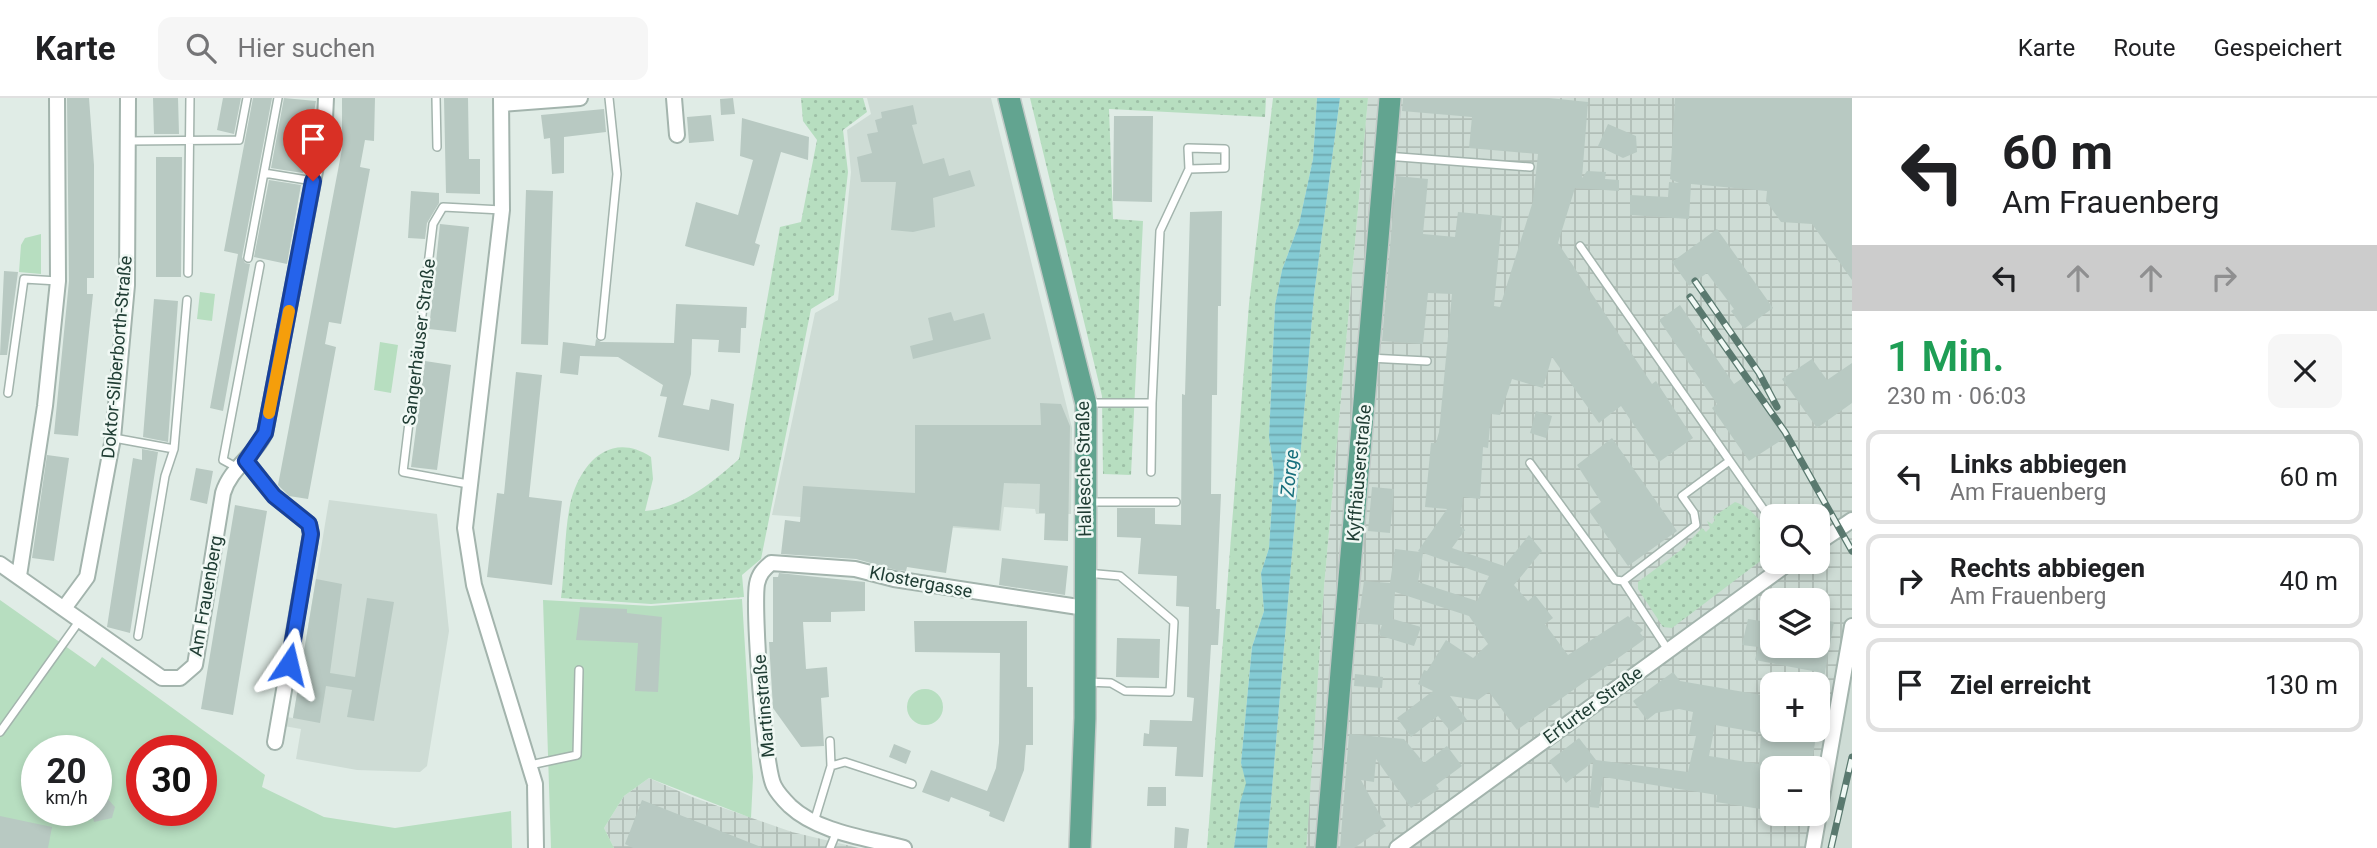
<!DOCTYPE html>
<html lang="de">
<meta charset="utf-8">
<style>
:root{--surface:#fff;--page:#f6f6f6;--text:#202124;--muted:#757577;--line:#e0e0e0}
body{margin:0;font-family:Roboto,sans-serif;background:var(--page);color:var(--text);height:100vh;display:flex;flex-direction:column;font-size:26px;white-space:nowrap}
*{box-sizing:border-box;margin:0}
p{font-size:23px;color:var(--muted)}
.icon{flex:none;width:38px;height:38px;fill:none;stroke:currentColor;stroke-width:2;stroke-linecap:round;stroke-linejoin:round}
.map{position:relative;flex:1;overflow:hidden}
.side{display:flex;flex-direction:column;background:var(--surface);width:525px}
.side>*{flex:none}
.guide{background:#fff;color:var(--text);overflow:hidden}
.buttons{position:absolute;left:1760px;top:406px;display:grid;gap:14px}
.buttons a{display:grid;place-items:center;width:70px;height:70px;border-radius:14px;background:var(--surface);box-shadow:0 4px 10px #0003;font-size:35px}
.speed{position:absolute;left:21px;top:637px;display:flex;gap:14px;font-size:35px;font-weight:700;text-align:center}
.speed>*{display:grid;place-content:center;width:91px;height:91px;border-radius:50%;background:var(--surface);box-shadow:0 4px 10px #0003;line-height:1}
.speed small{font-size:18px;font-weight:400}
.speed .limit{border:10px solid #d22;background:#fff;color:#111}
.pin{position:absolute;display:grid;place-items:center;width:60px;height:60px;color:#fff;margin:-72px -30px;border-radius:50% 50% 50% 0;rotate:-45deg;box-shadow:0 0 7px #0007}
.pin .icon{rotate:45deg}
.me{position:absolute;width:77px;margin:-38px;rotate:10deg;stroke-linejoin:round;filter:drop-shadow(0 0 5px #0008)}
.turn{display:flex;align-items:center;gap:24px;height:147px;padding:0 35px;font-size:32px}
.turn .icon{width:91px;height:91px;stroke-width:2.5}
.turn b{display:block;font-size:49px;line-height:60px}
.lanes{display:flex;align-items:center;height:66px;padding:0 35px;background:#0003;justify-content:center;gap:35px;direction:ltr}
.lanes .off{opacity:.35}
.round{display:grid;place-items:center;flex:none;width:74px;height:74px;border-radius:14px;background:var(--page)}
.headline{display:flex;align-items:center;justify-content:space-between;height:119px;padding:0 35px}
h1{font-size:42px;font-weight:600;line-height:52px;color:#1e9e55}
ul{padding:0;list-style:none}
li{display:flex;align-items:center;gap:21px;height:94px;margin:0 14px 10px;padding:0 21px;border:4px solid var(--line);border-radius:14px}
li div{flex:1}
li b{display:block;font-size:26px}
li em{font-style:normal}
header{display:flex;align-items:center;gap:42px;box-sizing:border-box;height:98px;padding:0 35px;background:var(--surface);border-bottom:2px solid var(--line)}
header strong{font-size:33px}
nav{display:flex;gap:38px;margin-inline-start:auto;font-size:24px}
.search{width:490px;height:63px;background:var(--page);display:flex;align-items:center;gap:18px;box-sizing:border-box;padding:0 24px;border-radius:14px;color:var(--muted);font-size:26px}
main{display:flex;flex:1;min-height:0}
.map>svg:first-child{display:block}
</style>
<header>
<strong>Karte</strong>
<div class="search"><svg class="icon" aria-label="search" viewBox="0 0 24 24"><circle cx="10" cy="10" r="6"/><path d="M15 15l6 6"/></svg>Hier suchen</div>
<nav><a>Karte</a><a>Route</a><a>Gespeichert</a></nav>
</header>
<main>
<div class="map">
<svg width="1852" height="750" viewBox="0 0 1852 750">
<defs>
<pattern id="industrial-grid" width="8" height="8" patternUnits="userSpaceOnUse" patternTransform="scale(1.75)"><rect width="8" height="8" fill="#cedcd5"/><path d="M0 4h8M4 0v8" fill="none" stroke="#b1beb7"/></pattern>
<pattern id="grass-dots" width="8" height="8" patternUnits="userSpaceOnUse" patternTransform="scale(1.75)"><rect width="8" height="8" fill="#b7dec0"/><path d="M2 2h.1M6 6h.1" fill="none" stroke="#9dbfa6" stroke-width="1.8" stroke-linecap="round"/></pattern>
<pattern id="water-rules" width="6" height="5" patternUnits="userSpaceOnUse" patternTransform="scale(1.75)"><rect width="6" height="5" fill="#84cbd4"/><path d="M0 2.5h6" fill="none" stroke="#6ca6ad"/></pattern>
</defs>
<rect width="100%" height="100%" fill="#e0ece6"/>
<path fill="#cedcd5" d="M867,0H991L1072,330L1071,416H1036L1035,411L1004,409L1001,433L772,417L815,215L838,202L851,74L847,32L871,16Z
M329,402L437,416L449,533L427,668L420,674L357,672L296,661L301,631L284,628L286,619L293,620Z
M1852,568V750H1818Z"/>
<path fill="url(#industrial-grid)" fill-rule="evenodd" d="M1368,0H1852V568L1818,750H1306L1324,489ZM1773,418H1818V464H1773ZM1773,502H1818V548H1773ZM1773,586H1818V632H1773ZM1773,670H1818V716H1773Z
M649,680L692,699L792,734L859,750H614L604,730L624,698Z"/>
<path fill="url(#grass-dots)" d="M801,0H863L867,14L843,32L848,74L834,197L811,211L761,461L742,477L744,499L651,506L561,500C565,470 564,437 570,407C579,366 610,332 651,359L653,381L645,413C681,410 712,385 739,361L780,129L801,124L817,42L803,23Z
M1030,0H1266L1265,19L1109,11L1113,121L1143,123L1131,377L1103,376L1102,298Z
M1273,0H1317L1313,61L1299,126L1282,172L1275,207L1269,339L1274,374L1269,450L1261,475L1264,513L1252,549L1241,665L1247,685L1240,705L1234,750H1207L1249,206Z
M1340,0H1368L1324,489L1307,741L1306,750H1267L1314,197Z
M1735,404C1752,408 1776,438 1771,455L1672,530L1663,529L1638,491V484L1681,452L1702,430L1706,434L1710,430L1707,423L1712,426L1715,422L1713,419Z"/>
<path fill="#b7dec0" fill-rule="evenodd" d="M41,136V176L19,174L21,147L25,140Z
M200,194L215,196L212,223L197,221Z
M380,244L398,247L391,295L374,292Z
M742,501L753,679L751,720L649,680L624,698L604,730L614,750H551L543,502L651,508Z
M0,502L95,569L102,559L265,677L262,689L324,719L395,730L511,713L512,750H0ZM37,653H96V712H37ZM142,653H201V712H142Z
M907 609a18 18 0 1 1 36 0a18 18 0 1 1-36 0Z"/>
<path fill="url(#water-rules)" d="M1317,0H1340L1314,197L1267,750H1234L1240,705L1246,685L1241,665L1252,549L1264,513L1261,475L1269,450L1274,374L1269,339L1275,207L1282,172L1299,126L1313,61Z"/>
<path fill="#b8c9c2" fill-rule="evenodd" d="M67,0H89L94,67V180H87V196H93L78,338L54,336L69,183Z
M153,0H178L179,36H154Z
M223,0H241L234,36L217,32Z
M253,0H272L242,159L245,165L250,166L223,313L210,310L238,156L224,153Z
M284,0L316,3L303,75L271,70Z
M342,0H375L374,43L365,42L360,69L370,71L341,226L329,224L325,246L336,249L308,401L289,398L278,387L342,51Z
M444,0H468L469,61H480V96L446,95Z
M733,0L735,16L721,17L720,1Z
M1403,0H1549L1588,4L1582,80L1587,73L1606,74L1605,81L1619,82V93L1575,90L1558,145L1652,286L1656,283L1693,340L1659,364L1621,308L1599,325L1552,259L1543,290L1512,281L1500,317L1491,316L1488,350L1483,349L1480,401L1463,399L1460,428L1465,432L1452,450L1504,468L1529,437L1542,453L1514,487L1528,503L1535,497L1553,520L1545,526L1568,557L1628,518L1643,532L1640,535L1645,541L1517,632L1489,594L1478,602L1450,598L1467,622L1451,634L1438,618L1411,639L1397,620L1433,593L1418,586L1424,572L1427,573L1446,542L1473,560L1488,546L1469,518L1395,494L1393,521L1421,529L1414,548L1378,537L1382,527L1358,525L1364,483L1390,485L1395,451L1420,454L1418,453L1447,411L1425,409L1431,345H1436L1439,334L1452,196L1428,195L1423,246L1382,243L1396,78L1428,81L1423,136L1455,139L1458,114L1502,118L1494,208L1500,209L1533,103L1538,56L1469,50L1472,19L1402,13ZM1423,455L1489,478L1477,503L1418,484Z
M1675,0H1852V182L1812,126L1781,124L1766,103L1767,93L1691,86L1689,121L1630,117V97L1668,99L1669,84L1679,85L1670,81Z
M913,7L917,26L912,27L923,66L944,60L949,78L970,72L975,88L933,100L935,129L913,134L891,132L896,84H861L857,59L872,55L867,36L878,34L875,22L882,20L881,14Z
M604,11L606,34L564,39V75L552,76L550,40L544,41L541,17Z
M711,17L714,43L689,45L687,19Z
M1114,18H1153L1152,104L1113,103Z
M742,20L809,39L808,62L781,54L755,145L760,147L754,168L685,148L696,104L738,117L753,62L740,58Z
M1608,26L1636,38L1637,54L1623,60L1598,48Z
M156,59H182L181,179H156Z
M269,82L301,87L287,166L254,159Z
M526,92L553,93L548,247L521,246Z
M411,93L439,95V105L427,125L425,141L408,140Z
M1222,113L1221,208H1218L1217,297H1212L1211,396H1221L1216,511H1220L1218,547H1211L1203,679L1175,678L1177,649L1143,648L1144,635L1149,636L1150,622L1192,623L1194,600L1187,599L1189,509L1176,508L1177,478L1138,476L1141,440L1117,439V410H1155V426L1181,427L1182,296L1185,297L1190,114Z
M440,126L469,129L456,234L429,231Z
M1717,131L1773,210L1744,231L1731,213L1734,211L1707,175L1689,188L1672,164Z
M4,173L18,174L7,257H0Z
M154,201L178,203L168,344L143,339Z
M676,206L747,209L746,230H741L740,255L718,254L719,242L692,241L691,276L683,307L709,312L711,301L734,306L729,353L658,339L667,299L660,298L663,287L618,259L580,258L578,277L560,275L563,244L595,248L596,241L601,244L674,245Z
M1680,207L1734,286L1744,279L1786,339L1749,363L1712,310L1717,306L1659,222Z
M951,214L954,223L984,215L991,241L913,261L910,248L933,242L928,220Z
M1812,261L1827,282L1852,265V305L1817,330L1782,281Z
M425,263L451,267L437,372L411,369Z
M516,274L542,277L529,399L562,403L552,487L487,479L497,395L504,396Z
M1040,305L1061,306L1070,328L1068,443L1044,442L1045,415H1039L1040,386L1004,385L999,432L953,428L946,475L907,469L906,473L896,472L856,461L781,456L785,422L800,424L803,388L915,395V327H1041Z
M1536,313L1552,318L1546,340L1530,335Z
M1612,340L1677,433L1628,468L1589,413L1601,404L1577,367Z
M142,351L158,354L130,535L107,529L133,360L142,362Z
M47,357L69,360L54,463L32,460Z
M196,370L213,373L207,406L190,402Z
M1372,389L1394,391L1390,435L1368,433Z
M235,407L267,413L233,617L201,611Z
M1002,460L1068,468L1065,497L999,487Z
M779,475L865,484V513L831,514V524H803L806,571L827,569L829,599L821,600L824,648L801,649L773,610L769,544H773V479H778Z
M316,481L342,486L330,575L355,579L367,500L394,504L374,623L347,619L352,592L326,588L320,625L293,620Z
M580,509L627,511V515L662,519L658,594L635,593L638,545L576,542Z
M1748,521L1773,525V548H1818V521L1834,524L1824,580L1818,579V574L1755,562L1758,549L1742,547Z
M914,523H1027V589H1033V647H1026L1024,672L1004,724L989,718L990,714L951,699L949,704L922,694L931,672L987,693L996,670L999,645L1000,555L915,554Z
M1117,540L1160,541L1159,580L1116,579Z
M1673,574L1680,583L1773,599V632H1817L1811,670H1773V713L1716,704L1717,697L1603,679L1599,710L1589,709L1593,664L1566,685L1549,663L1579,640L1596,662L1688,674L1696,638L1689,637L1693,614L1679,611L1656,615L1647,622L1633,603ZM1715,627L1761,635L1759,666L1709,658Z
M1355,576L1383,579L1382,590L1354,588Z
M1349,636L1404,641L1424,665L1447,648L1462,668L1436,687L1439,691L1411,710L1376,661L1374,684L1361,682L1386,728L1354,750H1340Z
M894,646L911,653L906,666L889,659Z
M1148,689H1166V708H1147Z
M106,699L115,709L112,720L94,724L91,712H96V701Z
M642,702L761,749V750H633L625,746Z
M0,718L52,729L48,750H0Z
M1175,729L1189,731L1187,750H1174Z"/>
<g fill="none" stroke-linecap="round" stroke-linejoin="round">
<defs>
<path id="service" d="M436,0L437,49
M128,43L239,42L247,0
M1386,58L1530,69
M264,75L313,83
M1580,148L1773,425
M248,160L278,0
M188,175L190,0
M601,238L617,76L609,0
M1369,260L1427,263
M8,295L24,181L58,183
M1090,305H1152L1160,133L1189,71L1225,70V51L1188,50L1189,71
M114,340L174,351
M1530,365L1615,482L1623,483L1668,552
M236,369L223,362L260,167
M1151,374L1152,305
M468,386L403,374L433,126L443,109L502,112
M1087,404H1176
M1623,483L1696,427L1694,415L1682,398L1728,364
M138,538L165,378L174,351L187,202
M1086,584L1111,585L1125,593L1170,594L1174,524L1120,478L1086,475
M0,634L80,522
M530,667L577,657L579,572
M831,668L845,664L912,686
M814,724L831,668L830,643
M830,750L837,733"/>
<path id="minor" d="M501,0L502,112L465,430L474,487L535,686L536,750
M674,0L677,37
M502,6L580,0
M246,363L274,398L309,426L311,436L275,644
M1818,445L1852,422
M0,466L162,580H180L195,567L223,395C231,369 254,359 265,335L325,21L326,0
M19,478L45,308L58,183L57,0
M65,509L87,479L113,340L127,187L128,0
M904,750C868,740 819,735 790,708C785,703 777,694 774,688C764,669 753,511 757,486C759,476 763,472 771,465L855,471L894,481L1085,510
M1397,750L1790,464
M1813,750L1852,528"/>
<path id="primary" d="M1009,0L1086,306L1085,620L1080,750
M1326,750L1390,0"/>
</defs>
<use href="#service" stroke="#a3b4ad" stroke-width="10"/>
<use href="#minor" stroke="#a3b4ad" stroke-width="18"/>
<use href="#primary" stroke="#c1c9c6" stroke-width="24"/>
<use href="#service" stroke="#fff" stroke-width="7"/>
<use href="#minor" stroke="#fff" stroke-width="14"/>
<use href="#primary" stroke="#62a490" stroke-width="21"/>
<defs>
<path id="rail" d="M1695,183L1759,275L1777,309
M1690,199L1785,334L1852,453
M1831,750L1852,659"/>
</defs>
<use href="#rail" stroke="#5a796f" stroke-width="7"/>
<use href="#rail" stroke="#f0f8f4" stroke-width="4.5" stroke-dasharray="13" stroke-linecap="butt"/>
</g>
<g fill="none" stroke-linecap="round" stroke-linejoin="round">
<defs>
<path id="route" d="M289,566L311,436L309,426L274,398L246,363L265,335L313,83"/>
</defs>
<use href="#route" stroke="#184099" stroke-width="18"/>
<use href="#route" stroke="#2563eb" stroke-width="12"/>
<path stroke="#f59e0b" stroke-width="12" d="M269,315L289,213"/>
</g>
<g text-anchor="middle" stroke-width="5" stroke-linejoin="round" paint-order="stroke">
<g font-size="18" fill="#203d34" stroke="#f0f8f4">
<text transform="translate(419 244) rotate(-83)" y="6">Sangerhäuser Straße</text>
<text transform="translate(117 259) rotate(-85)" y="6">Doktor-Silberborth-Straße</text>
<text transform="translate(1084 371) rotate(-91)" y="6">Hallesche Straße</text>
<text transform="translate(1359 375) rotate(-85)" y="6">Kyffhäuserstraße</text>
<text transform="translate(921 484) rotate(11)" y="6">Klostergasse</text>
<text transform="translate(206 498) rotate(-80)" y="6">Am Frauenberg</text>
<text transform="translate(1593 607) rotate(-36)" y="6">Erfurter Straße</text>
<text transform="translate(764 608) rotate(-95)" y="6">Martinstraße</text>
</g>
<g font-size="19" font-style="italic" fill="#176f7c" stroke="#f0f8f4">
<text transform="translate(1289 375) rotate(-84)" y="7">Zorge</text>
</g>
</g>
</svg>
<div class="buttons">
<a><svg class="icon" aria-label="search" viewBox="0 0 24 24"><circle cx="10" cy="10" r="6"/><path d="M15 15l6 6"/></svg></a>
<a><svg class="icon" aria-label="layers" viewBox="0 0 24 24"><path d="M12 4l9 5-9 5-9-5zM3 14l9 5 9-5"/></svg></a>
<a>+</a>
<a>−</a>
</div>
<div class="speed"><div>20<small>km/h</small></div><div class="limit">30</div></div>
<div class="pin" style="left:313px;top:83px;background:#d93025"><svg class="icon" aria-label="arrive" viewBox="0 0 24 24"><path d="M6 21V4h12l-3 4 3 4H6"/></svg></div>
<svg class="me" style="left:289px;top:566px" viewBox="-20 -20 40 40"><path d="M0-17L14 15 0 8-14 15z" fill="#2563eb" stroke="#fff" stroke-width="4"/></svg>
</div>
<section class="side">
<div class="guide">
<div class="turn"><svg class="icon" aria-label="left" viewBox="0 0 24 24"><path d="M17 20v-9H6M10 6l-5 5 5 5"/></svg><div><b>60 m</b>Am Frauenberg</div></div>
<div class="lanes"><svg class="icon" aria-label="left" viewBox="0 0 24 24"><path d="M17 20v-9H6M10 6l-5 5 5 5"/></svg><svg class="icon off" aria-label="ahead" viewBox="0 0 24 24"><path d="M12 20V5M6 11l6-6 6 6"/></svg><svg class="icon off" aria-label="ahead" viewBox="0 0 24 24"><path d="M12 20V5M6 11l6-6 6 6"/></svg><svg class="icon off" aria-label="right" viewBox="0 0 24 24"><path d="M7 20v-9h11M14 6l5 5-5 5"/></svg></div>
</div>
<div class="headline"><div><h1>1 Min.</h1><p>230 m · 06:03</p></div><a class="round"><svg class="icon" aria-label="close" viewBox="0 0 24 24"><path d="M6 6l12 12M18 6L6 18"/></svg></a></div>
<ul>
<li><svg class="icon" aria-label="left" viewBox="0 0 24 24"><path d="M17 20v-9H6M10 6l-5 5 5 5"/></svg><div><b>Links abbiegen</b><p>Am Frauenberg</p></div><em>60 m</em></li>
<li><svg class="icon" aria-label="right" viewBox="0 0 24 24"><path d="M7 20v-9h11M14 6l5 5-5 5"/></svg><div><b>Rechts abbiegen</b><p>Am Frauenberg</p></div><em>40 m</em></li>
<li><svg class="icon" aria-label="arrive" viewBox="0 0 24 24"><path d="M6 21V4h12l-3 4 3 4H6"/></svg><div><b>Ziel erreicht</b></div><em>130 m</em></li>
</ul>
</section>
</main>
